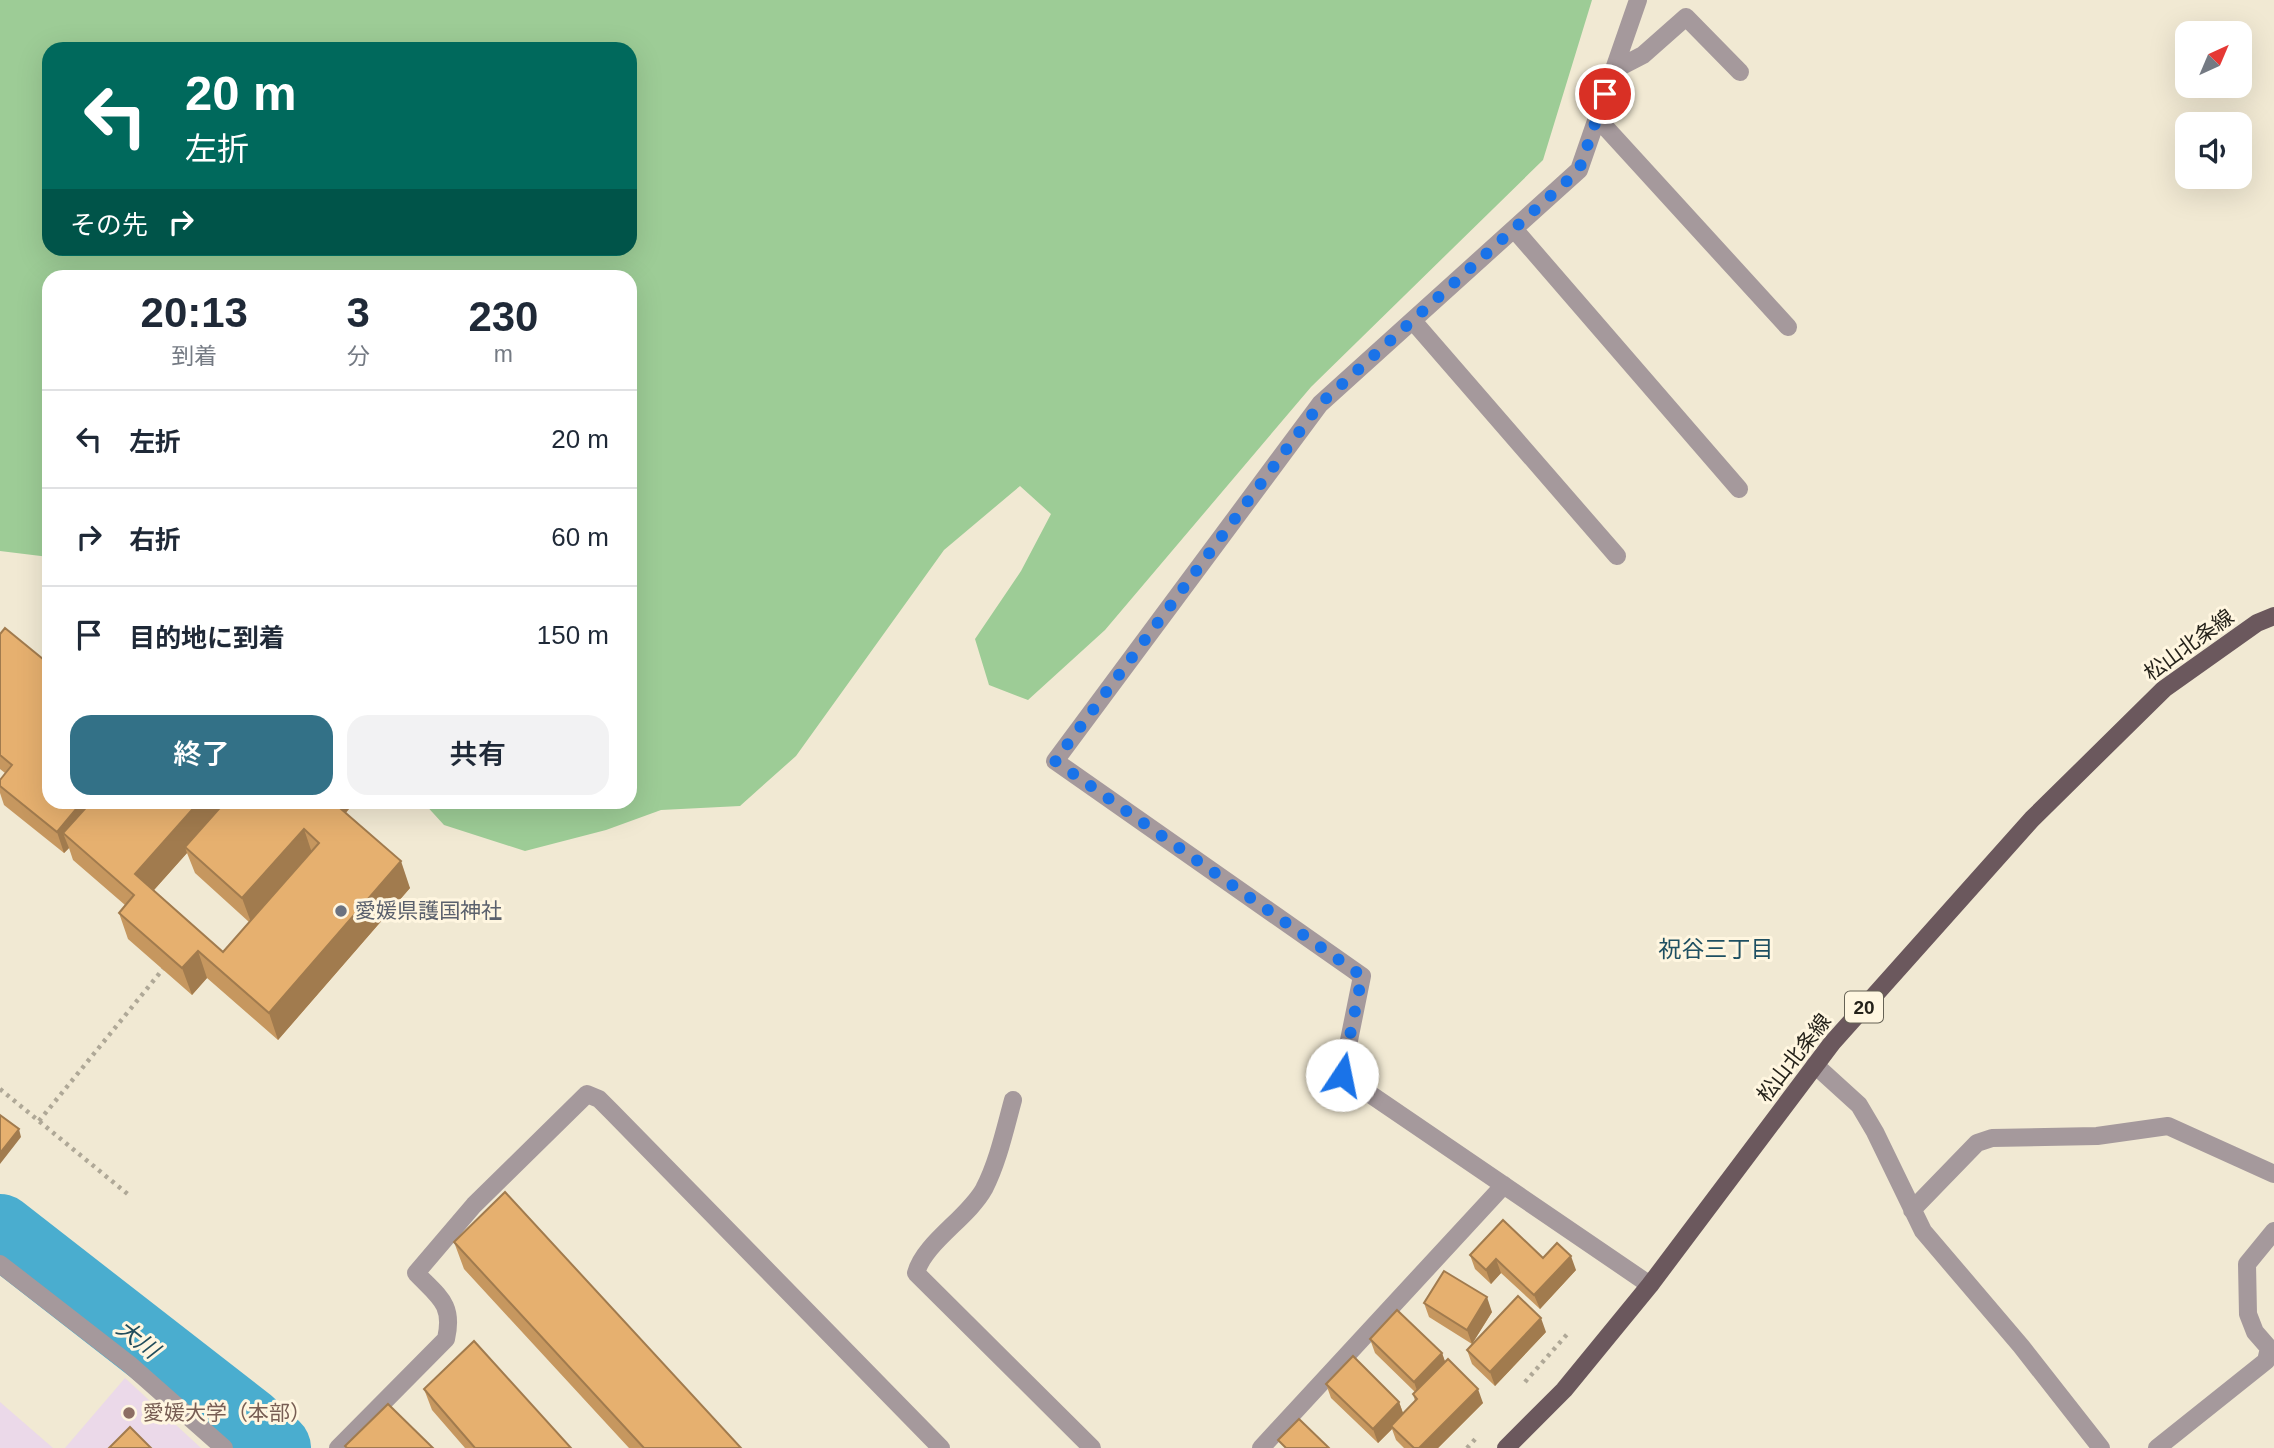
<!DOCTYPE html>
<html lang="ja">
<meta charset="utf-8">
<style>
:root{--surface:#fff;--page:#f2f2f3;--text:#1f2937;--muted:#747a83;--line:#e0e1e3;--accent:#337187}
body{margin:0;font-family:Helvetica,"Noto Sans JP",sans-serif;background:var(--page);color:var(--text);height:100vh;display:flex;flex-direction:column;font-size:26px;white-space:nowrap}
*{box-sizing:border-box;margin:0}
p{font-size:23px;color:var(--muted)}
.icon{flex:none;width:38px;height:38px;fill:none;stroke:currentColor;stroke-width:2;stroke-linecap:round;stroke-linejoin:round}
.map{position:relative;flex:1;overflow:hidden}
.side{position:absolute;left:42px;top:270px;width:595px;height:539px;display:flex;flex-direction:column;background:var(--surface);border-radius:21px;box-shadow:0 7px 28px #0002}
.side>*{flex:none}
.banner{position:absolute;left:42px;top:42px;width:595px;height:214px;border-radius:21px;box-shadow:0 7px 28px #0002;background:#00695c;color:#fff;overflow:hidden}
.needle{width:46px;rotate:44deg}
.tools{position:absolute;left:2175px;top:21px;display:grid;gap:14px}
.tools a{display:grid;place-items:center;width:77px;height:77px;border-radius:14px;background:var(--surface);box-shadow:0 7px 28px #0002;font-size:35px}
.pin{position:absolute;display:grid;place-items:center;width:60px;height:60px;color:#fff;margin:-30px;border:4px solid #fff;border-radius:50%;box-shadow:0 2px 7px #0007}
.me{position:absolute;width:77px;margin:-38px;rotate:11deg;stroke-linejoin:round;filter:drop-shadow(0 0 5px #0008)}
.turn{display:flex;align-items:center;gap:24px;height:147px;padding:0 28px;font-size:32px}
.turn .icon{width:91px;height:91px;stroke-width:2.5}
.turn b{display:block;font-size:49px;line-height:60px}
.then{display:flex;align-items:center;height:66px;padding:0 28px;background:#0003;gap:14px;font-size:26px}
.eta{display:flex;justify-content:space-evenly;align-items:center;height:119px;text-align:center}
.eta b{font-size:42px;font-weight:600;line-height:49px}
.cta{display:flex;gap:14px;margin-top:auto;padding:14px 28px}
.cta a{flex:1;height:80px;border-radius:21px;background:var(--accent);color:#fff;font-size:28px;font-weight:600;line-height:80px;text-align:center}
.cta a+a{background:var(--page);color:var(--text)}
ul{padding:0;list-style:none}
li{display:flex;align-items:center;gap:21px;height:98px;padding:0 28px;border-top:2px solid var(--line)}
li div{flex:1}
li b{display:block;font-size:26px}
li em{font-style:normal}
.map>svg:first-child{display:block}
</style>
<div class="map">
<svg width="2274" height="1448" viewBox="0 0 2274 1448">
<rect width="100%" height="100%" fill="#f1e9d3"/>
<path fill="#ebd9e9" d="M125,1378L201,1448H65Z
M0,1402L53,1448H0Z"/>
<path fill="#9dcc96" fill-rule="evenodd" d="M0,0H1592L1543,160L1311,387L1105,630L1028,700L989,685L975,639L1021,571L1051,514L1020,486L944,550L796,756L740,806L661,810L606,830L525,851L444,825L423,802H630V276H49V557L0,551ZM49,49H630V248H49Z"/>
<g fill="none" stroke-linecap="round" stroke-linejoin="round">
<path stroke="#4aadcf" stroke-width="72" d="M0,1230L248,1423L275,1448"/>
<path stroke="#afa897" stroke-width="4.5" stroke-dasharray="3.5 5" stroke-linecap="butt" d="M0,1089L130,1196
M39,1121L163,969
M1525,1382L1570,1331
M1467,1448L1478,1436"/>
<path stroke="#a5999c" stroke-width="18" d="M1638,0L1579,170L1320,404L1055,761L1362,976L1342,1075L1650,1285
M1614,70L1643,55L1686,17L1740,72
M1597,118L1788,327
M1514,229L1739,489
M1413,321L1617,556
M1815,1065L1859,1105L1875,1132L1923,1231L2021,1346L2101,1448
M1013,1100C1005,1129 998,1162 984,1189C968,1218 924,1243 916,1273L1092,1448
M1912,1210L1977,1143L1992,1138L2097,1136L2168,1126L2274,1174
M0,1264L129,1364L224,1448
M338,1448L446,1339C454,1304 439,1297 416,1273L474,1205L587,1094L599,1099L612,1112L941,1448
M1261,1448L1504,1185
M2157,1448L2266,1361L2269,1348L2255,1332L2248,1314L2247,1264L2274,1231"/>
<path stroke="#6b585d" stroke-width="18" d="M1506,1448L1564,1390L1650,1285L1832,1043L2032,819L2164,689L2257,623L2274,616"/>
</g>
<path fill="#c6975f" fill-rule="evenodd" d="M0,634L49,802L353,804L346,813L410,888L278,1040L207,978L192,995L128,939L119,913L125,905L73,860L69,848L64,853L4,805L0,793V780L5,773L0,769ZM187,853L195,873L249,922L223,952L154,890Z
M454,1242L741,1448H629L464,1269Z
M1470,1255L1543,1258L1576,1270L1540,1309L1501,1273L1491,1284L1475,1269Z
M1424,1303L1492,1312L1472,1344L1429,1317Z
M1546,1332L1495,1386L1472,1364L1467,1350Z
M1370,1339L1442,1353L1445,1362L1483,1403L1438,1448H1404L1396,1440L1392,1429L1378,1443L1331,1398L1326,1384L1399,1402L1403,1413L1415,1401L1413,1394L1415,1392L1375,1353Z
M424,1389L571,1448H465L432,1410Z"/>
<path fill="#a17b4e" d="M82,802H106L63,833L69,848L64,853L57,832Z
M199,802H233L185,847L187,853L145,900L135,874Z
M329,802H353V804L337,823Z
M304,829L313,856L252,925L242,898Z
M401,861L410,888L278,1040L269,1013Z
M198,951L207,978L192,995L182,968Z
M19,1129L21,1137L0,1164V1153Z
M1571,1256L1576,1270L1540,1309L1534,1295Z
M1496,1259L1501,1273L1491,1284L1486,1270Z
M1487,1297L1492,1312L1472,1344L1467,1330Z
M1541,1318L1546,1332L1495,1386L1490,1372Z
M1442,1353L1447,1367L1419,1396L1414,1382Z
M1478,1389L1483,1403L1438,1448H1419Z
M1399,1402L1404,1416L1391,1426L1392,1429L1378,1443L1373,1429Z"/>
<path fill="#e6b06f" stroke="#a17b4e" stroke-width="2" d="M5,628L49,664V802H82L57,832L0,786V780L12,765L0,755V634Z
M91,802H199L135,874L223,952L319,843L304,829L242,898L185,847L225,802H333L401,861L269,1013L198,951L182,968L119,913L134,895L63,833Z
M0,1115L19,1129L0,1153Z
M505,1192L741,1448H644L454,1242Z
M1503,1220L1543,1258L1557,1243L1571,1256L1534,1295L1496,1259L1486,1270L1470,1255Z
M1444,1271L1487,1297L1467,1330L1424,1303Z
M1518,1296L1541,1318L1490,1372L1467,1350Z
M1397,1310L1442,1353L1414,1382L1370,1339Z
M474,1341L571,1448H475L424,1389Z
M1353,1356L1399,1402L1373,1429L1326,1384Z
M1448,1359L1478,1389L1419,1448H1414L1391,1426L1417,1399L1413,1394Z
M388,1404L433,1448H347L345,1446Z
M1299,1419L1329,1448H1286L1278,1440Z
M130,1427L151,1448H109Z"/>
<g fill="none" stroke-linecap="round" stroke-linejoin="round">
<path stroke="#1a73e8" stroke-width="12" stroke-dasharray="0 21.6" d="M1342,1075L1362,976L1055,761L1320,404L1579,170L1605,94"/>
</g>
<circle fill="#6b7280" stroke="#fff6e0" stroke-width="2.5" cx="341" cy="911" r="7"/>
<circle fill="#8d6e63" stroke="#fff6e0" stroke-width="2.5" cx="129" cy="1413" r="7"/>
<g text-anchor="middle" stroke-width="6" stroke-linejoin="round" paint-order="stroke">
<rect fill="#fff6e0" stroke="#666255" stroke-width="2" x="1845" y="991.5" width="38" height="31" rx="5"/>
<g font-size="19" font-weight="bold" fill="#25221a">
<text x="1864" y="1014">20</text>
</g>
<g font-size="21" fill="#25221a" stroke="#fff6e0">
<text transform="translate(2189 645) rotate(-36)" y="7">松山北条線</text>
<text transform="translate(1794 1058) rotate(-52)" y="7">松山北条線</text>
</g>
<g font-size="21" fill="#5b616d" stroke="#fff6e0" text-anchor="start">
<text x="355" y="918">愛媛県護国神社</text>
</g>
<g font-size="21" fill="#785e54" stroke="#fff6e0" text-anchor="start">
<text x="143" y="1420">愛媛大学（本部）</text>
</g>
<g font-size="23" fill="#1e4f61" stroke="#fff6e0">
<text x="1716" y="957">祝谷三丁目</text>
</g>
<g font-size="23" font-style="italic" fill="#224d5c" stroke="#fff6e0">
<text transform="translate(138 1339) rotate(38)" y="8">大川</text>
</g>
</g>
</svg>
<div class="tools">
<a><svg class="needle" viewBox="-14 -14 28 28"><path d="M0-13l5 13h-10z" fill="#e53935"/><path d="M0 13l5-13h-10z" fill="#747a83"/></svg></a>
<a><svg class="icon" aria-label="sound" viewBox="0 0 24 24"><path d="M4 9h4l5-4v14l-5-4H4zM17 9q2 3 0 6"/></svg></a>
</div>
<div class="pin" style="left:1605px;top:94px;background:#d93025"><svg class="icon" aria-label="arrive" viewBox="0 0 24 24"><path d="M6 21V4h12l-3 4 3 4H6"/></svg></div>
<svg class="me" style="left:1342px;top:1075px" viewBox="-20 -20 40 40"><circle r="19" fill="#fff"/><path d="M0-13L10 11 0 6-10 11z" fill="#1a73e8"/></svg>
<div class="banner">
<div class="turn"><svg class="icon" aria-label="left" viewBox="0 0 24 24"><path d="M17 20v-9H6M10 6l-5 5 5 5"/></svg><div><b>20 m</b>左折</div></div>
<div class="then">その先<svg class="icon" aria-label="right" viewBox="0 0 24 24"><path d="M7 20v-9h11M14 6l5 5-5 5"/></svg></div>
</div>
<section class="side">
<div class="eta">
<div><b>20:13</b><p>到着</p></div>
<div><b>3</b><p>分</p></div>
<div><b>230</b><p>m</p></div>
</div>
<ul>
<li><svg class="icon" aria-label="left" viewBox="0 0 24 24"><path d="M17 20v-9H6M10 6l-5 5 5 5"/></svg><div><b>左折</b></div><em>20 m</em></li>
<li><svg class="icon" aria-label="right" viewBox="0 0 24 24"><path d="M7 20v-9h11M14 6l5 5-5 5"/></svg><div><b>右折</b></div><em>60 m</em></li>
<li><svg class="icon" aria-label="arrive" viewBox="0 0 24 24"><path d="M6 21V4h12l-3 4 3 4H6"/></svg><div><b>目的地に到着</b></div><em>150 m</em></li>
</ul>
<div class="cta"><a>終了</a><a>共有</a></div>
</section>
</div>
